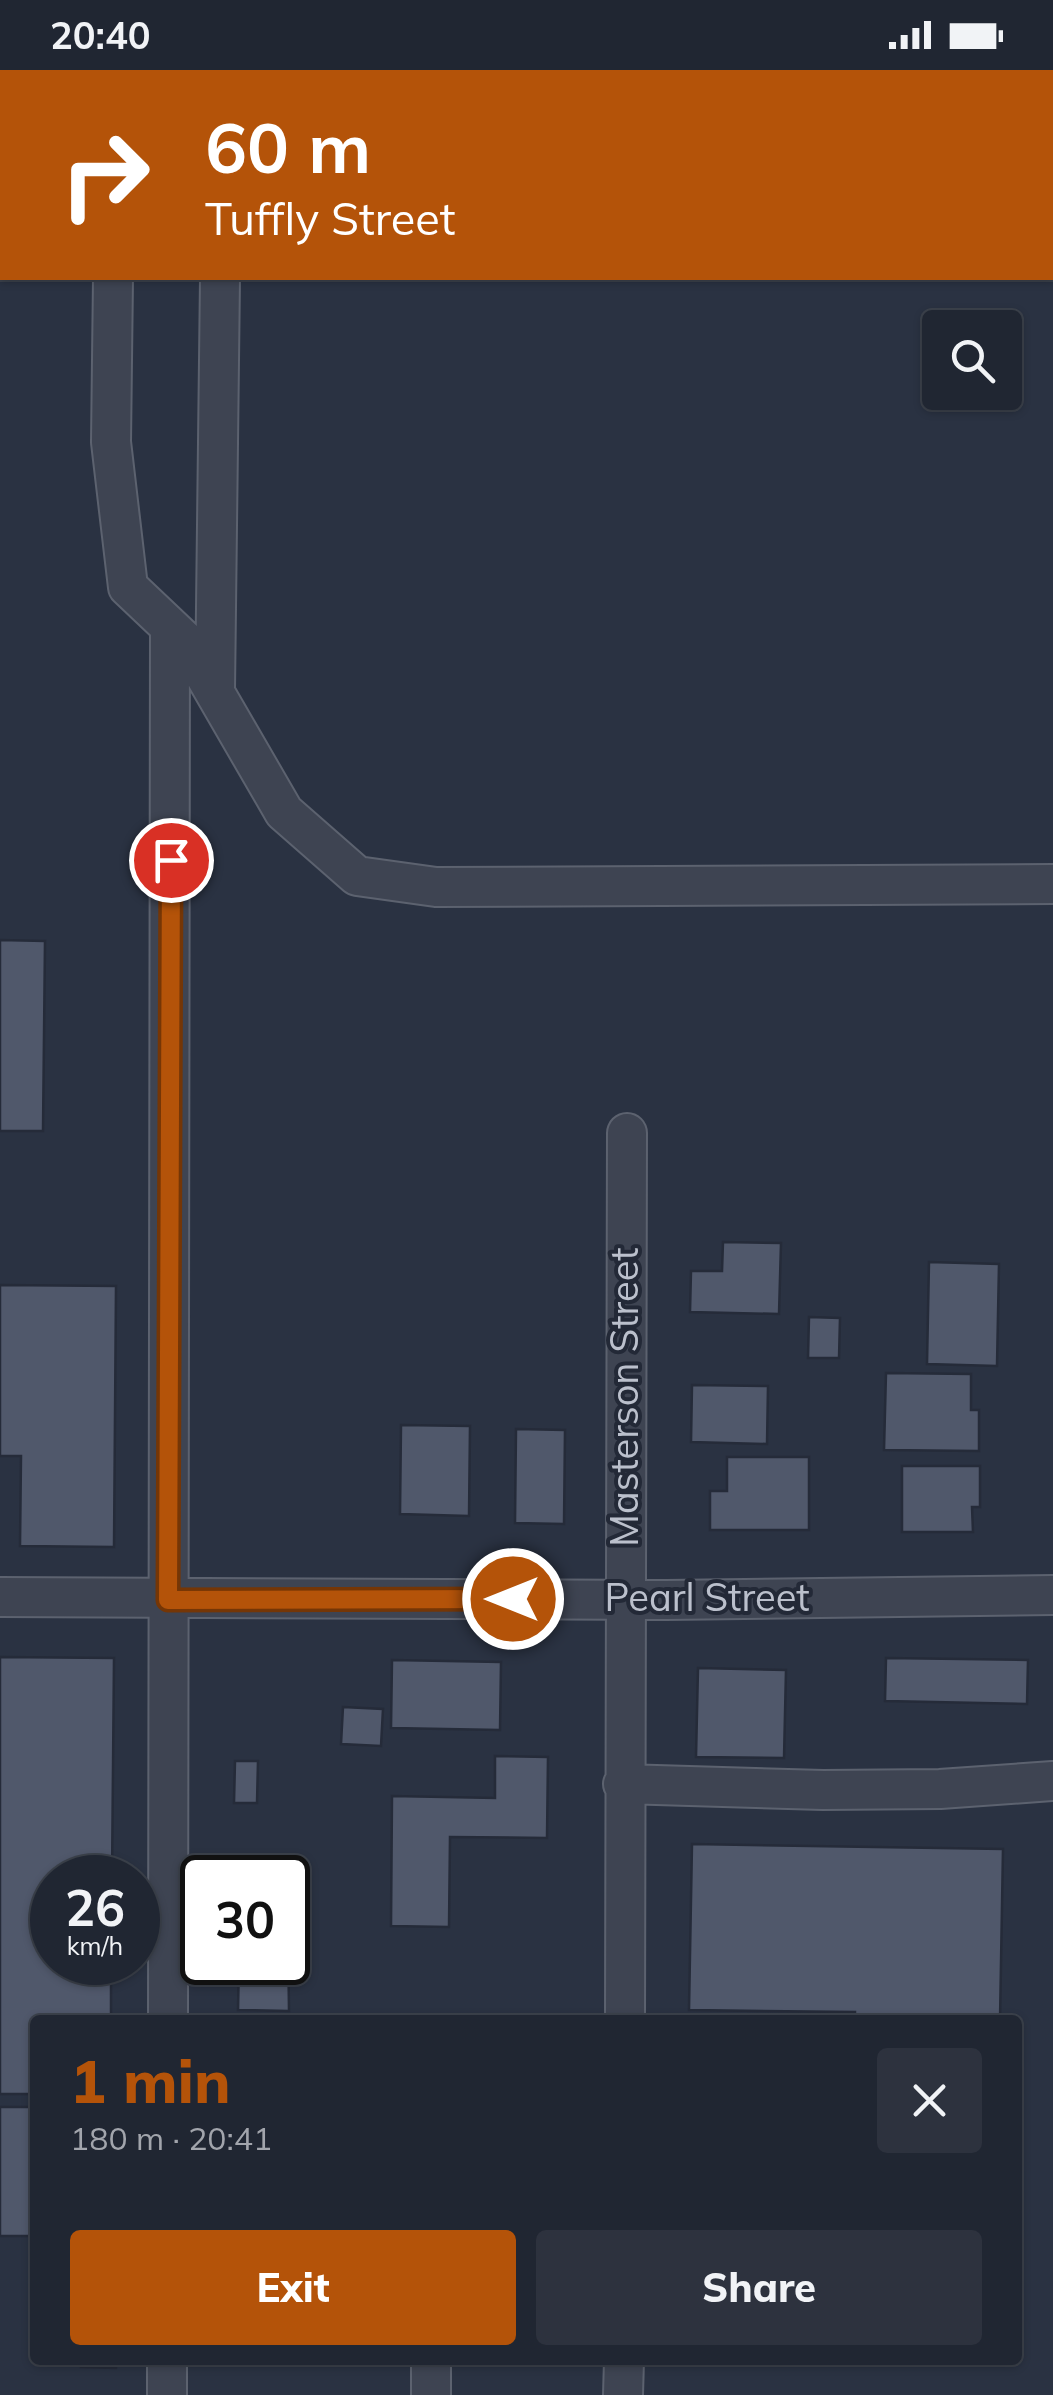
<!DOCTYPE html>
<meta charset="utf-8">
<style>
:root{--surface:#202632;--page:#2d323e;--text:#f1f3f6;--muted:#a2a5ac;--line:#3d434d;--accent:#b45309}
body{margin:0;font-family:Mulish,sans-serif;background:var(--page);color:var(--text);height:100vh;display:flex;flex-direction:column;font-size:38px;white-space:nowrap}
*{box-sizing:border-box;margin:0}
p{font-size:32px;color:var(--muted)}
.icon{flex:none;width:55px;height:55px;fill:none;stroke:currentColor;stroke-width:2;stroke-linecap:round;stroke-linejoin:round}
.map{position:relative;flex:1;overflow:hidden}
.panel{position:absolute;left:30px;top:1945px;width:992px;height:350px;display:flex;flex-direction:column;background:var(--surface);border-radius:10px;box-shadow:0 2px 8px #0004,0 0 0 2px var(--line)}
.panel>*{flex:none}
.hud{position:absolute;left:0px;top:0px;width:1055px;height:210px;box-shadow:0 2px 8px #0004,0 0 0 2px var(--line);background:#b45309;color:#fff;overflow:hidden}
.buttons{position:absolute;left:922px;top:240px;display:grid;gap:20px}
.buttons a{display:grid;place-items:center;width:100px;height:100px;border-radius:10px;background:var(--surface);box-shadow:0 2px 8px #0004,0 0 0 2px var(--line);font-size:50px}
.speed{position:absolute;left:30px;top:1785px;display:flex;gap:20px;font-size:50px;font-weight:700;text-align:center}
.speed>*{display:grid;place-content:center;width:130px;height:130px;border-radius:50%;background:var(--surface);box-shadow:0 2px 8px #0004,0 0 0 2px var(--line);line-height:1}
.speed small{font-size:25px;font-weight:400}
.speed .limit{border:5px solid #111;border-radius:15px;background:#fff;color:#111}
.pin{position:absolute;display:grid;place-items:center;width:85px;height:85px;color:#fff;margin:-42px;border:5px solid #fff;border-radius:50%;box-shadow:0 2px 10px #0007}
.me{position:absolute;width:110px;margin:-55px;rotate:270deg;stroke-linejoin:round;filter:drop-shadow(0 0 8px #0008)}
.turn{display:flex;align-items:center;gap:35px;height:210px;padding:0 40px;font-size:45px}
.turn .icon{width:130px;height:130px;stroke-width:2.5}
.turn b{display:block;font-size:70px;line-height:85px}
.round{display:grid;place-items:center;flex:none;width:105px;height:105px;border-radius:10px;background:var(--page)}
.headline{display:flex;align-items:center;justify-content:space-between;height:170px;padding:0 40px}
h1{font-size:60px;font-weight:800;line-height:75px;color:var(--accent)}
.primary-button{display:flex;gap:20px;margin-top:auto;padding:20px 40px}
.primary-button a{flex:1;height:115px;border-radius:10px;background:var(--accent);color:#fff;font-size:40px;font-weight:800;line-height:115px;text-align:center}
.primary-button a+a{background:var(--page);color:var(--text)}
.status{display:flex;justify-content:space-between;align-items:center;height:70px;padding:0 50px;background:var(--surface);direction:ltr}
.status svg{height:28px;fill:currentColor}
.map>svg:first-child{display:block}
</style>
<div class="status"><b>20:40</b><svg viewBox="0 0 49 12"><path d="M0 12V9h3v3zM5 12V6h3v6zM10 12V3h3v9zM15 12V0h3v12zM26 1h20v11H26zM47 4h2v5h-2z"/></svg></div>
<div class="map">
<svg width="1053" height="2325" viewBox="0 0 1053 2325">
<rect width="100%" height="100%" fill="#2a3242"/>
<path fill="#50586b" stroke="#252b39" stroke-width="2.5" d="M0,870L45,871L43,1061H0Z
M723,1172L781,1173L779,1244L690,1242L691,1201H722Z
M929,1192L999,1194L997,1296L927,1294Z
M0,1215L116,1216L114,1477L20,1476L21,1386H0Z
M809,1247L840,1248L839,1288H808Z
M886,1303L971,1304V1340H979V1381L884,1380Z
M692,1315L768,1316L767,1374L691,1372Z
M401,1355L470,1356L469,1446L400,1444Z
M516,1359L565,1360L564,1454L515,1453Z
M727,1387H809V1460H710V1421H727Z
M902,1396H980V1437H972L973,1462H902Z
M0,1587L114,1588L112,1808H52V1892H111V1950H35V2024H0Z
M886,1588L1028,1590L1027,1634L885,1631Z
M392,1590L501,1592L500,1660L391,1658Z
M698,1598L786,1600L784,1688L696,1687Z
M343,1637L383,1639L381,1676L341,1674Z
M495,1686L548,1687L547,1768L450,1767L449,1857L391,1856L392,1726L495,1728Z
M235,1691H258L257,1733H234Z
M692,1774L1003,1779L1000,1950H855V1942L689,1940Z
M288,1866L289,1941L238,1940L239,1892H288Z
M0,2037H35V2166H0Z
M81,2290H117L116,2298L81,2297Z"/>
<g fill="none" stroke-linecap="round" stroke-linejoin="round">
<defs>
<path id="minor" d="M115,2V0
M223,2V0
M113,208L111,372L128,517L185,571L284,742L357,806L436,817L1053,814
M215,620L220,208
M0,1527L666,1530L1053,1525
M623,1714L823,1720L940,1719L1053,1711
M168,1950L170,557
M625,1950L627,1063
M167,2325V2290
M431,2325V2290
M623,2325L624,2290"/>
</defs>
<use href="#minor" stroke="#5c626f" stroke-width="42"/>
<use href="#minor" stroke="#3e4452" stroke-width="38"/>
</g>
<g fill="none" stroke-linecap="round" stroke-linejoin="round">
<defs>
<path id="route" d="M171,790L168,1530L513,1529"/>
</defs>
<use href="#route" stroke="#753606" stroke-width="25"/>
<use href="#route" stroke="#b45309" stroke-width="18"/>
</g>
<g text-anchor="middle" stroke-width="8" stroke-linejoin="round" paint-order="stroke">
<g font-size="38" fill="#bbc0cc" stroke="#232937">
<text transform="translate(625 1327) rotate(-90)" y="13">Masterson Street</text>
<text x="707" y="1541">Pearl Street</text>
</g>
</g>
</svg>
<div class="buttons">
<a><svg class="icon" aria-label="search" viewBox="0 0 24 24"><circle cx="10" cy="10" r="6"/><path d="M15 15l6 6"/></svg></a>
</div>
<div class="speed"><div>26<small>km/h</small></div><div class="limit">30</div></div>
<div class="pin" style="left:171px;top:790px;background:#d93025"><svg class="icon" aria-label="arrive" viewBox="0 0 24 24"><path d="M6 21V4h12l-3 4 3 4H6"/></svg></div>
<svg class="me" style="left:513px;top:1529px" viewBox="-20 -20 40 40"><circle r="17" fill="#b45309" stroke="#fff" stroke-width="3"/><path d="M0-11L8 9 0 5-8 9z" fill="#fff"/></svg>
<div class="hud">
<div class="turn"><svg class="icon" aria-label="right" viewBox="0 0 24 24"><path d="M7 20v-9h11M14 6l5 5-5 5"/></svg><div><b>60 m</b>Tuffly Street</div></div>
</div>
<section class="panel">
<div class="headline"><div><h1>1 min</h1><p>180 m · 20:41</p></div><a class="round"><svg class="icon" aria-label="close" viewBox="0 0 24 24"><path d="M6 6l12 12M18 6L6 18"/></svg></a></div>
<div class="primary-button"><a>Exit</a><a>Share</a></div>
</section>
</div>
